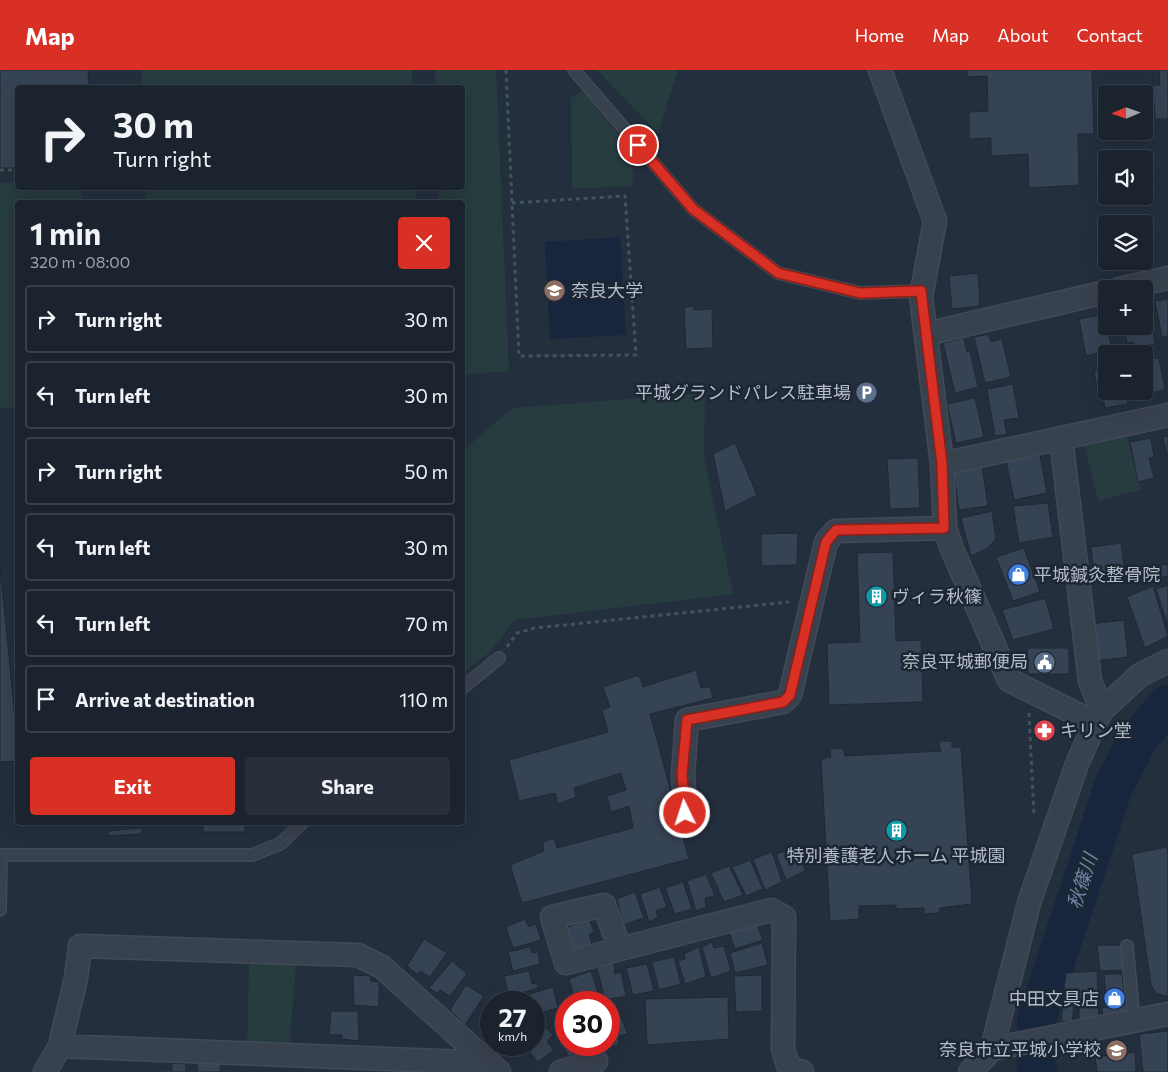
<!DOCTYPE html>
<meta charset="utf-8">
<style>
:root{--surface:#1b232e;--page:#282f3a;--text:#f1f3f6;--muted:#a0a4aa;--line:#39404a;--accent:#d93025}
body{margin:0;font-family:Commissioner,"Noto Sans JP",sans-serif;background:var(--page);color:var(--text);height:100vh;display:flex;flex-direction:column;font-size:19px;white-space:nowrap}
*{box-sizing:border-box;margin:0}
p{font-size:16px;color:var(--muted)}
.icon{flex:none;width:28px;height:28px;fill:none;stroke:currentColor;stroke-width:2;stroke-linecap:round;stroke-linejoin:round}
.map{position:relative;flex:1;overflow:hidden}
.sheet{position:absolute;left:15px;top:130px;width:450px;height:625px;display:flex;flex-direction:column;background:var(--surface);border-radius:5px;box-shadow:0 5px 20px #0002,0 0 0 1px var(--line)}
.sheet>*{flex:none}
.banner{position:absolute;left:15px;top:15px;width:450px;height:105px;border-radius:5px;box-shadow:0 5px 20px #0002,0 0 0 1px var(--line);background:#1b232e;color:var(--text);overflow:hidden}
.needle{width:32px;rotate:268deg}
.fabs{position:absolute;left:1098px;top:15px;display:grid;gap:10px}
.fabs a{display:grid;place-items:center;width:55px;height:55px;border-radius:5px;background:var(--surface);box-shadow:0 5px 20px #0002,0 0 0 1px var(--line);font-size:25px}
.speed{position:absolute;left:480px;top:921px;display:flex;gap:10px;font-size:25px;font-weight:700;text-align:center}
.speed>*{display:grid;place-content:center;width:65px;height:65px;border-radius:50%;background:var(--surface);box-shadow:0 5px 20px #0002,0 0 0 1px var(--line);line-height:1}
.speed small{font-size:12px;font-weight:400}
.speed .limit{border:8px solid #d22;background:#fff;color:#111}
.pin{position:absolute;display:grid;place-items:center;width:42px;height:42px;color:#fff;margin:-21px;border:2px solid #fff;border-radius:50%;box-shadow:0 1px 5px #0007}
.me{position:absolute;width:55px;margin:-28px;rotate:356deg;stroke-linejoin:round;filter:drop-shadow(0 0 4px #0008)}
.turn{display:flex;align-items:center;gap:18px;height:105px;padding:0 15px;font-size:22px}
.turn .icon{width:65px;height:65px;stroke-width:2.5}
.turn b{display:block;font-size:35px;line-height:42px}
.round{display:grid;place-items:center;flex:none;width:52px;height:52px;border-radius:5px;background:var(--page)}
.headline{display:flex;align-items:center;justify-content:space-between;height:85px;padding:0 15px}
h1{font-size:30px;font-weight:700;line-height:38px}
.button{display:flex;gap:10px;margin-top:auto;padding:10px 15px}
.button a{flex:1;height:58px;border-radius:5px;background:var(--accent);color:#fff;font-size:20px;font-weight:700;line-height:58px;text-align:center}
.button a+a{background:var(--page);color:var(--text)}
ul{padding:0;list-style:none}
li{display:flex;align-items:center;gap:15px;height:68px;margin:0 10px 8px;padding:0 5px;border:2px solid var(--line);border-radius:5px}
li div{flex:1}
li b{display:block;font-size:19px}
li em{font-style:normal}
header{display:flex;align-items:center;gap:30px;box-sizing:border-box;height:70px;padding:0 25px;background:var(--accent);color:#fff}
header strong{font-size:24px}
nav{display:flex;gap:28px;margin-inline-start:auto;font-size:18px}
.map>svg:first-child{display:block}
</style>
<header>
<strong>Map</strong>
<nav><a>Home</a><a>Map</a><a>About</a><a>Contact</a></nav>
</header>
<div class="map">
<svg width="1168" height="1002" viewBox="0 0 1168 1002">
<rect width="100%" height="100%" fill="#242f3e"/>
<path fill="#263c3f" d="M142,0H412L413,17H142Z
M435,0H496L509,301L463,305L462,132H439V118H462V18L436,17Z
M597,0H678L658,63Z
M583,21L632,82L633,116L572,119L571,28Z
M17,112L18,118H82V132H18L17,337L0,338V113Z
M146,118H415L416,132H146Z
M705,323L704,387L733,524L515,550L489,583L463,602V380L513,338Z
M1126,361L1141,420L1098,431L1084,372Z
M249,892L296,895L289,980H247Z"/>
<path fill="#17263c" d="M620,167L626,265L550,269L545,172Z"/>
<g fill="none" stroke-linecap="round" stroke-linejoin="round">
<path stroke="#17263c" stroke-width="39" d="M1038,1002L1036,998L1037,948L1114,715L1139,668L1168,634"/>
</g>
<path fill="#364354" stroke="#1f2835" d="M0,0H88L89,18H18V98H0Z
M967,0H1092L1094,64H1078L1079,115L1029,118L1028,84L991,86V68L969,69V42L988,41L987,6L967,7Z
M1159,0H1168V49H1155L1153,15H1160Z
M978,203L980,236L952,239L949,206Z
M1168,229V266L1162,267L1155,231Z
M694,236V240L712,239L713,278L686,279L684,237Z
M1149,239L1155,274L1134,277L1133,272L1127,273L1124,256H1144V240Z
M1106,244V256H1113L1114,260L1108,261L1112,280L1086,286L1079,249Z
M989,264L991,272L1002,269L1011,307L985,313L974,267Z
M964,268L967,282L970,281L978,317L955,323L943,273Z
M1159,288L1165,320L1149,323L1147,312H1144V291Z
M1106,299V321H1125L1128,334L1105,338L1101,317L1097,318L1094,301Z
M1013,314L1019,348L1004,350L1007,364L995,366L987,319Z
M975,328L984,367L956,373L947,334Z
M1168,366V391L1163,367Z
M1151,368L1154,387L1149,388L1154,408L1138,412L1130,372Z
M735,373L757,425L725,441L713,384Z
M1040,385L1047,423L1014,430L1006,391Z
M918,388L920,438L890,439L887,389Z
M982,395L988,436L959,440L953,400Z
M1048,433L1053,467L1019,473L1013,436Z
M992,441L996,469L986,479L971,486L961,448Z
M798,463L797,495L761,496V464Z
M1121,473L1125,503L1094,507L1091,477Z
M1024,478L1040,522L1013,531L996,487Z
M893,482L896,571L921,570L923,632L829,635L827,573L860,572L857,483Z
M0,494L18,680V691L0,692Z
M1168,494V506L1160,508L1158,496Z
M1168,515V556L1156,519Z
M1153,516L1168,566L1145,578L1127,527Z
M1045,528L1054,559L1013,570L1002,540Z
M1124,550L1128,587L1095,591L1091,554Z
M1027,578H1069V604H1028Z
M696,600L701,618L710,617L713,628L650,644L689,789L522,833L510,795L544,781L543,772L554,768L557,778L633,758L629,736L611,742L607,726L626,720L621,703L574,718L576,727L558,734L555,723L519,731L509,690L608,662L602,640L610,637L603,617L639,605L643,617Z
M938,671H952V677H961L972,834L940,838L939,843L924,844V838L896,839V835L859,836V849L830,851L821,689L831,687L830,679L843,678L845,686L941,681Z
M203,752H245V762H203Z
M142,758V764L108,766V761Z
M1167,777L1168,785V927L1156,923L1151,915L1132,784Z
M798,778L805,801L786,810L776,784Z
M772,782L782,812L765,820L753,789Z
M750,790L763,819L746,826L732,797Z
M729,796L743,825L724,832L711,803Z
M706,804L715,826L705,828L706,837L696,841L687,811Z
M683,812L692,839L675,844L665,818Z
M660,817L667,837L656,841L658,847L649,852L640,824Z
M635,822L644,848L623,855L617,829Z
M525,849L529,857L536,854L541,870L513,878L506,857Z
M589,849L594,862L589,864L593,879L574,884L563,859Z
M757,854L763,870L735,879L729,862Z
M424,869L447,883L430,907L420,901L418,905L407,896Z
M712,872L714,878L724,876L731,901L711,908L702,877Z
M762,873L768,895L735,903L730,883Z
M1097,875H1121L1123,900L1100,901Z
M530,877L532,883L538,882L540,894L513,901L508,882Z
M699,877L706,907L685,914L678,891L685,889L684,884Z
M674,887L681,914L659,920L652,892Z
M452,891L467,904L450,926L440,920L437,923L429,918Z
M614,891L615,904L621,902L626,926L605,930L597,898Z
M647,894L654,921L633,925L626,898Z
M529,901L532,914L537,913L538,918L509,927L504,906Z
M591,901L600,929L576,932L569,909Z
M1097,901L1099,947L1079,950V921H1064L1066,903Z
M1104,904H1122L1127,947L1103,948L1102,938L1107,937Z
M353,905L370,906L371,911L379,912V937L354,935Z
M762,905V941L736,942L734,906Z
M466,915L484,926L465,955L450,940Z
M553,917L558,938L537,944L534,932H521L520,927Z
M1064,926L1075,927L1072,952L1061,951Z
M728,927L729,969L647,975L645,929Z
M331,941H358L359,971L342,969V965H329Z
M619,942L628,964L618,966L619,975L602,978V975H609V945Z
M534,955L537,957L543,955L553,965L547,972L554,980L538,992L524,975H534Z
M566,958V975H586L587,977L569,987L556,965Z
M1168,961V1002H1143L1139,964Z
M1135,982L1136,1002H1097L1095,987Z
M197,992H221L220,1002H197Z
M172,993L186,994V1002H161V1000H172Z"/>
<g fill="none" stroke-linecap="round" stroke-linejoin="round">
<defs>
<path id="service" d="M574,0L693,139L778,203L860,223L921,221
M462,618L499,588
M0,785H252L280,774L303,752
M0,840L1,785
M1127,876L1134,951"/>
<path id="minor" d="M880,0L935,151L921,227L942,394L945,458L952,479L1009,610L1095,653
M1120,219L1168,208
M926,264L1106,222
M1061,368L1090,611L1102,640
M942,394L1168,345
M685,743L683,704L687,650L783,632L790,625L826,472L836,461L945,458
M620,879L604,835L552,847L566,893L771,840L784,847L783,979L789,998L802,1002
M60,976L76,908L80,876L358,885L382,897L499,1002
M992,979L1168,944
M45,1002L60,976L490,993
M561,1002L596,991
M970,1002L992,979L1029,833L1077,694L1095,653L1102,640L1140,605L1168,591"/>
</defs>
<use href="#service" stroke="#414a57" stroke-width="14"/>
<use href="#minor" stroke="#414a57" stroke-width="25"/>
<path stroke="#3f5557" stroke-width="3" stroke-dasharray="4 4" stroke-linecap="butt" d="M506,0L519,286L636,285L625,126L512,133
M0,100H18
M507,577L517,563L535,558L789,532
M1029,643L1034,746"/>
<use href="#service" stroke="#38414e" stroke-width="11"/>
<use href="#minor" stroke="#38414e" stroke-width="22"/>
</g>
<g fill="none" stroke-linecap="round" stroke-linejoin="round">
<defs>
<path id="route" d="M638,75L693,139L778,203L860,223L921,221L942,394L944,458L836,460L826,472L790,625L783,632L687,650L682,704L685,743"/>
</defs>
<use href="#route" stroke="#8d1f18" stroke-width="12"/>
<use href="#route" stroke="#d93025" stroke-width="9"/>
</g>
<defs>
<symbol id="university-disc" viewBox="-11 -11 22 22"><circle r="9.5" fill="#8d6e63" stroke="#1d2633"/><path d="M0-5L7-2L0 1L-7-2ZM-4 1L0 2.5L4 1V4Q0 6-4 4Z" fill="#fff"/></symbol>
<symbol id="parking-disc" viewBox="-11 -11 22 22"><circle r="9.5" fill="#5c6f8a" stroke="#1d2633"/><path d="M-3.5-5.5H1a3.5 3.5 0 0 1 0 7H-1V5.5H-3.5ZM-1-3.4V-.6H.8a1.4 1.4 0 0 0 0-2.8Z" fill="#fff"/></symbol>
<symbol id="shop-disc" viewBox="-11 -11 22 22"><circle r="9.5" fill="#3f7fe0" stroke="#1d2633"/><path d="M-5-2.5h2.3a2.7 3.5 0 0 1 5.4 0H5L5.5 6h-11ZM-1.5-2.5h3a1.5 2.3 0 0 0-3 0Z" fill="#fff"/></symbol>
<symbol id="building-disc" viewBox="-11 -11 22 22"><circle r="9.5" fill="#0f9aa8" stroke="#1d2633"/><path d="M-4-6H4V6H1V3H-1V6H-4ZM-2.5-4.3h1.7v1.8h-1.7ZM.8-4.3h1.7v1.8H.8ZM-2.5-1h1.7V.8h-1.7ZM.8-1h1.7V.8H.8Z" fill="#fff"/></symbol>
<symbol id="civic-disc" viewBox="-11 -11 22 22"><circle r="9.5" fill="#5c6f8a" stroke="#1d2633"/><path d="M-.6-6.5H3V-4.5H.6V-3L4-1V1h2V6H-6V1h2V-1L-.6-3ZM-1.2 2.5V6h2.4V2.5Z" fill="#fff"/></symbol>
<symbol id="pharmacy-disc" viewBox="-11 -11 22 22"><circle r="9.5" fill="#e0444e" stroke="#1d2633"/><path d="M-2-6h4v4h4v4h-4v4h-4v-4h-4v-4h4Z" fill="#fff"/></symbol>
<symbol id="school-disc" viewBox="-11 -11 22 22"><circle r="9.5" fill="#8d6e63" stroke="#1d2633"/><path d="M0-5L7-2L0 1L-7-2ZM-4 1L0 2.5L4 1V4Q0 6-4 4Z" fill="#fff"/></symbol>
</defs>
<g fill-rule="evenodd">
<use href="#university-disc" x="542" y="208" width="25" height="25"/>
<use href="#parking-disc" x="854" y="310" width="25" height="25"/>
<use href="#shop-disc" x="1006" y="492" width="25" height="25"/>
<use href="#building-disc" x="864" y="514" width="25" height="25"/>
<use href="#civic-disc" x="1032" y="580" width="25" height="25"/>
<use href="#pharmacy-disc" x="1032" y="648" width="25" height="25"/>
<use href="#building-disc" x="884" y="748" width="25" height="25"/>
<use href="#shop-disc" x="1102" y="916" width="25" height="25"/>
<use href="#school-disc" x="1104" y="968" width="25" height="25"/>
</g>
<g text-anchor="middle" stroke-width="5" stroke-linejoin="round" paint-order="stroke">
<g font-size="18" fill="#b4bcc9" stroke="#1d2633" text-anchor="start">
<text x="571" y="227">奈良大学</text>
<text x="851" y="329" text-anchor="end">平城グランドパレス駐車場</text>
<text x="1034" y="511">平城鍼灸整骨院</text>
<text x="892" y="533">ヴィラ秋篠</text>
<text x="1028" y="598" text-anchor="end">奈良平城郵便局</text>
<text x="1060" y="667">キリン堂</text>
<text x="896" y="792" text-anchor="middle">特別養護老人ホーム 平城園</text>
<text x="1099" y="935" text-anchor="end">中田文具店</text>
<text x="1101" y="986" text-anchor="end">奈良市立平城小学校</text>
</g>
<g font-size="19" font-style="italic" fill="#6d86a8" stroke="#1d2633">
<text transform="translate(1082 811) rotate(-72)" y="7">秋篠川</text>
</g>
</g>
</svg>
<div class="fabs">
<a><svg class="needle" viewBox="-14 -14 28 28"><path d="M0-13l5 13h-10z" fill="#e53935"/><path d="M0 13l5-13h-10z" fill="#a0a4aa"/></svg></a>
<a><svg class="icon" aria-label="sound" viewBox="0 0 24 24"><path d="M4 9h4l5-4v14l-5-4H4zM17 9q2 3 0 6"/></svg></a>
<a><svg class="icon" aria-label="layers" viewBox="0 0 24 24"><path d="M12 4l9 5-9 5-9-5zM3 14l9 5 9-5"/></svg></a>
<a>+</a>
<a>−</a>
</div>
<div class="speed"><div>27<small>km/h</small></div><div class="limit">30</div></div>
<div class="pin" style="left:638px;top:75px;background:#d93025"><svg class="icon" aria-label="arrive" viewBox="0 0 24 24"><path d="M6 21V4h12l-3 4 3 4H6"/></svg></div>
<svg class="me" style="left:685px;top:743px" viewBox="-20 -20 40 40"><circle r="17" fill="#d93025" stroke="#fff" stroke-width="3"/><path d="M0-11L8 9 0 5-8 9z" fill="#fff"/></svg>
<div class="banner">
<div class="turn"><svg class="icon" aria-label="right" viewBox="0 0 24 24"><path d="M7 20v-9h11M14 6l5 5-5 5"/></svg><div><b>30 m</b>Turn right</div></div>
</div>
<section class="sheet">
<div class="headline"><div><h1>1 min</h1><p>320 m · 08:00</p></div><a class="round" style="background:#d93025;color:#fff"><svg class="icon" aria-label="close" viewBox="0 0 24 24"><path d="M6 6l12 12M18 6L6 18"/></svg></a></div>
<ul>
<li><svg class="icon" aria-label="right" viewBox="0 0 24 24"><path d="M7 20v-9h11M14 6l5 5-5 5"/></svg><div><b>Turn right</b></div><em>30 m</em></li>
<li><svg class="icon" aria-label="left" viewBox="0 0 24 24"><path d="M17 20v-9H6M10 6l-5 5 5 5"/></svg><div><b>Turn left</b></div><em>30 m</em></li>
<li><svg class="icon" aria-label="right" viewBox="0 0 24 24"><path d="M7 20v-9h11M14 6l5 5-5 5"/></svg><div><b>Turn right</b></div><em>50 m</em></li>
<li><svg class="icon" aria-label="left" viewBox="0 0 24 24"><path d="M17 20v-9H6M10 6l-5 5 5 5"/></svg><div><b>Turn left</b></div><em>30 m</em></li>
<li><svg class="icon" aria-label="left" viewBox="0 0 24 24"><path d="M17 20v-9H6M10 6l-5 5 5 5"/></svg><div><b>Turn left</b></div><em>70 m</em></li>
<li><svg class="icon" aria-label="arrive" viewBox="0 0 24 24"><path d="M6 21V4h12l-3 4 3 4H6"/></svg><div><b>Arrive at destination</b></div><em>110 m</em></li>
</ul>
<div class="button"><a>Exit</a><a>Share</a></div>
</section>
</div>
